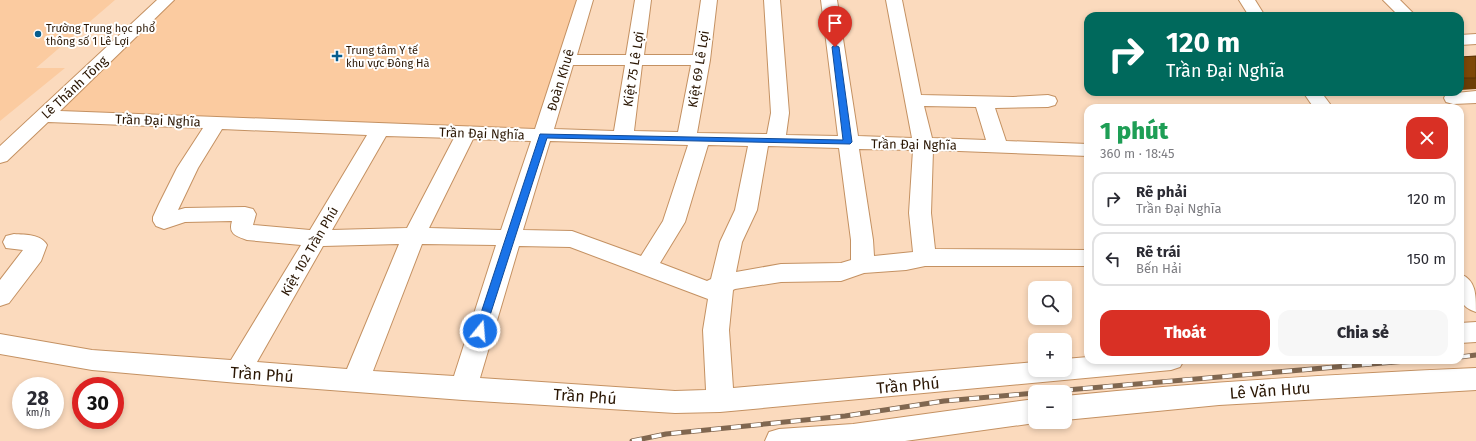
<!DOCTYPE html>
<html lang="vi">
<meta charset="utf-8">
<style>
:root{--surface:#fff;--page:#f7f7f7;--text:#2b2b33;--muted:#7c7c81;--line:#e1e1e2;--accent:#d93025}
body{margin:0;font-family:"Fira Sans",sans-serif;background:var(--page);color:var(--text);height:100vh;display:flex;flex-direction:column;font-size:15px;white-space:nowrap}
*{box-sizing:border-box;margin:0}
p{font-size:13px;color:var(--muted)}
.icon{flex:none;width:22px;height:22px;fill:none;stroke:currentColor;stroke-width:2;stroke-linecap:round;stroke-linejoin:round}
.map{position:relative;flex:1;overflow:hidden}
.drawer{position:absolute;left:1084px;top:104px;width:380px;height:260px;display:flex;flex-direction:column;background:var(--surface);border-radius:12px;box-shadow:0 2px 6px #0003}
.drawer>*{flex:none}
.guide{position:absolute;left:1084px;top:12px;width:380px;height:84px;border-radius:12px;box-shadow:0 2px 6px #0003;background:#00695c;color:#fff;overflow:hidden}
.fabs{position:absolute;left:1028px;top:281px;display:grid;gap:8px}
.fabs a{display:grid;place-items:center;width:44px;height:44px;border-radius:8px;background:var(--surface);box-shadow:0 2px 6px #0003;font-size:20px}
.speed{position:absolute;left:12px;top:377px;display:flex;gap:8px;font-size:20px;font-weight:700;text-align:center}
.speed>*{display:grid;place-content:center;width:52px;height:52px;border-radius:50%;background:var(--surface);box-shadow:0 2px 6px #0003;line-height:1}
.speed small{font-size:10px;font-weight:400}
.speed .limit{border:6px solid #d22;background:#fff;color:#111}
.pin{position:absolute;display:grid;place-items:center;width:34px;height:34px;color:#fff;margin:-41px -17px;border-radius:50% 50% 50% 0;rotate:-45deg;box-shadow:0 0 4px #0007}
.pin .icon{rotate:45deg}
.me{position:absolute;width:44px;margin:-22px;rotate:17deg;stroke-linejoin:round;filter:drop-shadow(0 0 3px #0008)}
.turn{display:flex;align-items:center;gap:14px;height:84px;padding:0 16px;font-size:18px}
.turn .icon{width:52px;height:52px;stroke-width:2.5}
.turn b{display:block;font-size:28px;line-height:34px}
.round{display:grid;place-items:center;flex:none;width:42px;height:42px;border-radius:12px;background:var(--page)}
.headline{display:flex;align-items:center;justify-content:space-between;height:68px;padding:0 16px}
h1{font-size:24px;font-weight:800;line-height:30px;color:#1e9e55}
.cta{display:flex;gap:8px;margin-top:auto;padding:8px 16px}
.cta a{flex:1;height:46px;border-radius:12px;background:var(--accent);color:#fff;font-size:16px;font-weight:800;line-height:46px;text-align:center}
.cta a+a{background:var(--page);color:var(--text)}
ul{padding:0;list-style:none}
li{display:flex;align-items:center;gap:12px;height:54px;margin:0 8px 6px;padding:0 8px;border:2px solid var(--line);border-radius:12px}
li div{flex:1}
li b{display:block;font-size:15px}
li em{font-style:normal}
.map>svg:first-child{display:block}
</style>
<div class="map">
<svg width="1476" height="441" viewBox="0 0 1476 441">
<rect width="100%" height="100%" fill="#fbdabd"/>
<path fill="#fbcba0" d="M0,0H115L36,68H65L0,121Z
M172,0H577L537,131L58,112Z"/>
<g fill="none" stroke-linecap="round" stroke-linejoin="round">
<defs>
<path id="minor" d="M157,0H174L60,111L535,129L577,0H593L577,55H626L635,0H651L644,55H693L701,0H717L710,60L697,133L767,134L771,113L764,0H780L789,113L786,135L838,136L821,0H837L858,136L912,138L886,0H902L921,95L1013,97L1048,95L1055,97L1057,101L1055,105L1048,107L995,108L1006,141L1088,144V156L933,150L931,213L935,249L1088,250V266H925L906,270L864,273L841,281L781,282L735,289L733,290L729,330L733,388L1035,362V370H1065V359L1088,357V360H1184L1180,367L1171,370L720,412L675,413L463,400L238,383L92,370L0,354V334L92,350L231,360L301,245L247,240C236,236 228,234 232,221L185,222L164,229L156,226L153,221V217L159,204L177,168L203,128L48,122L7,161L0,163V146ZM573,65H625L614,131L554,129ZM642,65H691L678,132L634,131ZM924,106L976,107L986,140L932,138ZM222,129L367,135L310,230L253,225L256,214L253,209L245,207L185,208L178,210L198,168ZM386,136L454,138L407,228L332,230ZM473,139L531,141L501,230L429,228ZM550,141L688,145L663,221L641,256L572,231L523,230ZM708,145L748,146L735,210L720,242L711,279L707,281L660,263L685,222ZM768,146L839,148L851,240V260L841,263L781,264L736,272L742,242L757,210ZM859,149L913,150L909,213L913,252L874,256L873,240ZM399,244L347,369L257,362L323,246ZM422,244L496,245L454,376L373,371ZM519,246L570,247L708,299L703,330L706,390L675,391L480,378Z
M1239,0H1255L1265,16H1249Z
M1383,0H1400L1416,16H1399Z
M1476,34V44L1460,45V35Z
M1476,91V103L1453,104L1446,102L1444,98L1446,94Z
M1303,92H1321L1333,108H1314Z
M14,234C26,235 41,234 47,245L41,261L9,303L0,306V280L23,250L6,248L3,242L6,236Z
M1460,274C1476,280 1476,294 1476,312C1456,306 1460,292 1460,274Z
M1476,322V342L1460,343V323Z
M1476,368V390L1219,405L1065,420V396C1202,382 1339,374 1476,368Z
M1035,399V422H1037L1035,423L905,441H765L769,432L779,429L853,424Z"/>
</defs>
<use href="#minor" stroke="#c49162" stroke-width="2"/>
<use href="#minor" fill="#fff" fill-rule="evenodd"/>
<defs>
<path id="rail" d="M1460,357L1476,355
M1043,392L1418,360
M632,441L666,434L845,416L944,401L1035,393"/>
</defs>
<use href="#rail" stroke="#806750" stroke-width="5"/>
<use href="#rail" stroke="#fff" stroke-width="3.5" stroke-dasharray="10" stroke-linecap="butt"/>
</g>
<path fill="#6c3e06" d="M1476,56V89L1460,90V57Z"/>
<path fill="#7d4807" stroke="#583205" d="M1476,56V78H1463L1460,76V57Z"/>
<path fill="#1a73e8" stroke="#114b97" d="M835,45L839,47L852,142L850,144L547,138L485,331L484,334H476L475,331L540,134L843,140L832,47Z"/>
<g fill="#075d8e" stroke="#fff" stroke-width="1.5">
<circle cx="38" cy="34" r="4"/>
<path d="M335 50h4v4h4v4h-4v4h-4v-4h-4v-4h4z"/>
</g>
<g text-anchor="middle" stroke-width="4" stroke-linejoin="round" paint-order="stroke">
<g font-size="11" fill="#2b1704" stroke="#fff" text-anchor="start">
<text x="46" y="32">Trường Trung học phổ<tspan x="46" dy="13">thông số 1 Lê Lợi</tspan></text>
<text x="346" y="54">Trung tâm Y tế<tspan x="346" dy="13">khu vực Đông Hà</tspan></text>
</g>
<g font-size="13" fill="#2b1704" stroke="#fff">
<text transform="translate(633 69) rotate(-81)" y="5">Kiệt 75 Lê Lợi</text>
<text transform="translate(698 69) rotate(-81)" y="5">Kiệt 69 Lê Lợi</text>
<text transform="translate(560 80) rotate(-73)" y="5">Đoàn Khuê</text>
<text transform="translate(74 87) rotate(-43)" y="5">Lê Thánh Tông</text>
<text transform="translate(158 120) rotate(2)" y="5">Trần Đại Nghĩa</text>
<text transform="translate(482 133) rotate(2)" y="5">Trần Đại Nghĩa</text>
<text transform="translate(914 144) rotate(1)" y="5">Trần Đại Nghĩa</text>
<text transform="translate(309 251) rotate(-60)" y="5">Kiệt 102 Trần Phú</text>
</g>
<g font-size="16" fill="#2b1704" stroke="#fff">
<text transform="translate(262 374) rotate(4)" y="6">Trần Phú</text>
<text transform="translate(908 385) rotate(-5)" y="6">Trần Phú</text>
<text transform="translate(1270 390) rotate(-4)" y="6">Lê Văn Hưu</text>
<text transform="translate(585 396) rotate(4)" y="6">Trần Phú</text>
</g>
</g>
</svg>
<div class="fabs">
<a><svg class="icon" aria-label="search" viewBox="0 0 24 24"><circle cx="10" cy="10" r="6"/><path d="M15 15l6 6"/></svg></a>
<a>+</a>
<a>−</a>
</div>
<div class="speed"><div>28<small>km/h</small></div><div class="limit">30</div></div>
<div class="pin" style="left:835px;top:47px;background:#d93025"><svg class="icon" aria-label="arrive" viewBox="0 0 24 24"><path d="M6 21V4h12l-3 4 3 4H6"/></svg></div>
<svg class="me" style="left:480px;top:331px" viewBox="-20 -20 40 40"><circle r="17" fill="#1a73e8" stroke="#fff" stroke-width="3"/><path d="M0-11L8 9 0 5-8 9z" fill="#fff"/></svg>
<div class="guide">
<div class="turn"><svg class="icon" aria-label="right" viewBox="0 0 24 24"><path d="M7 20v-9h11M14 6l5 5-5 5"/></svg><div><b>120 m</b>Trần Đại Nghĩa</div></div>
</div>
<section class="drawer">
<div class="headline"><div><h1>1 phút</h1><p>360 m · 18:45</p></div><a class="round" style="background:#d93025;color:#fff"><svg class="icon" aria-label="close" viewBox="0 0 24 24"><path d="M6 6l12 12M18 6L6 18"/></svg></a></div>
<ul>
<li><svg class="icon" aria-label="right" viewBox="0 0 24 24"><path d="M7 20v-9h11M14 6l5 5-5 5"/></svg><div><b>Rẽ phải</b><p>Trần Đại Nghĩa</p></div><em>120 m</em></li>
<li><svg class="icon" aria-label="left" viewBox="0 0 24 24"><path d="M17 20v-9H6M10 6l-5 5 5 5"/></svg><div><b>Rẽ trái</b><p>Bến Hải</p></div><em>150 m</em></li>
</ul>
<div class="cta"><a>Thoát</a><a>Chia sẻ</a></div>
</section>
</div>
